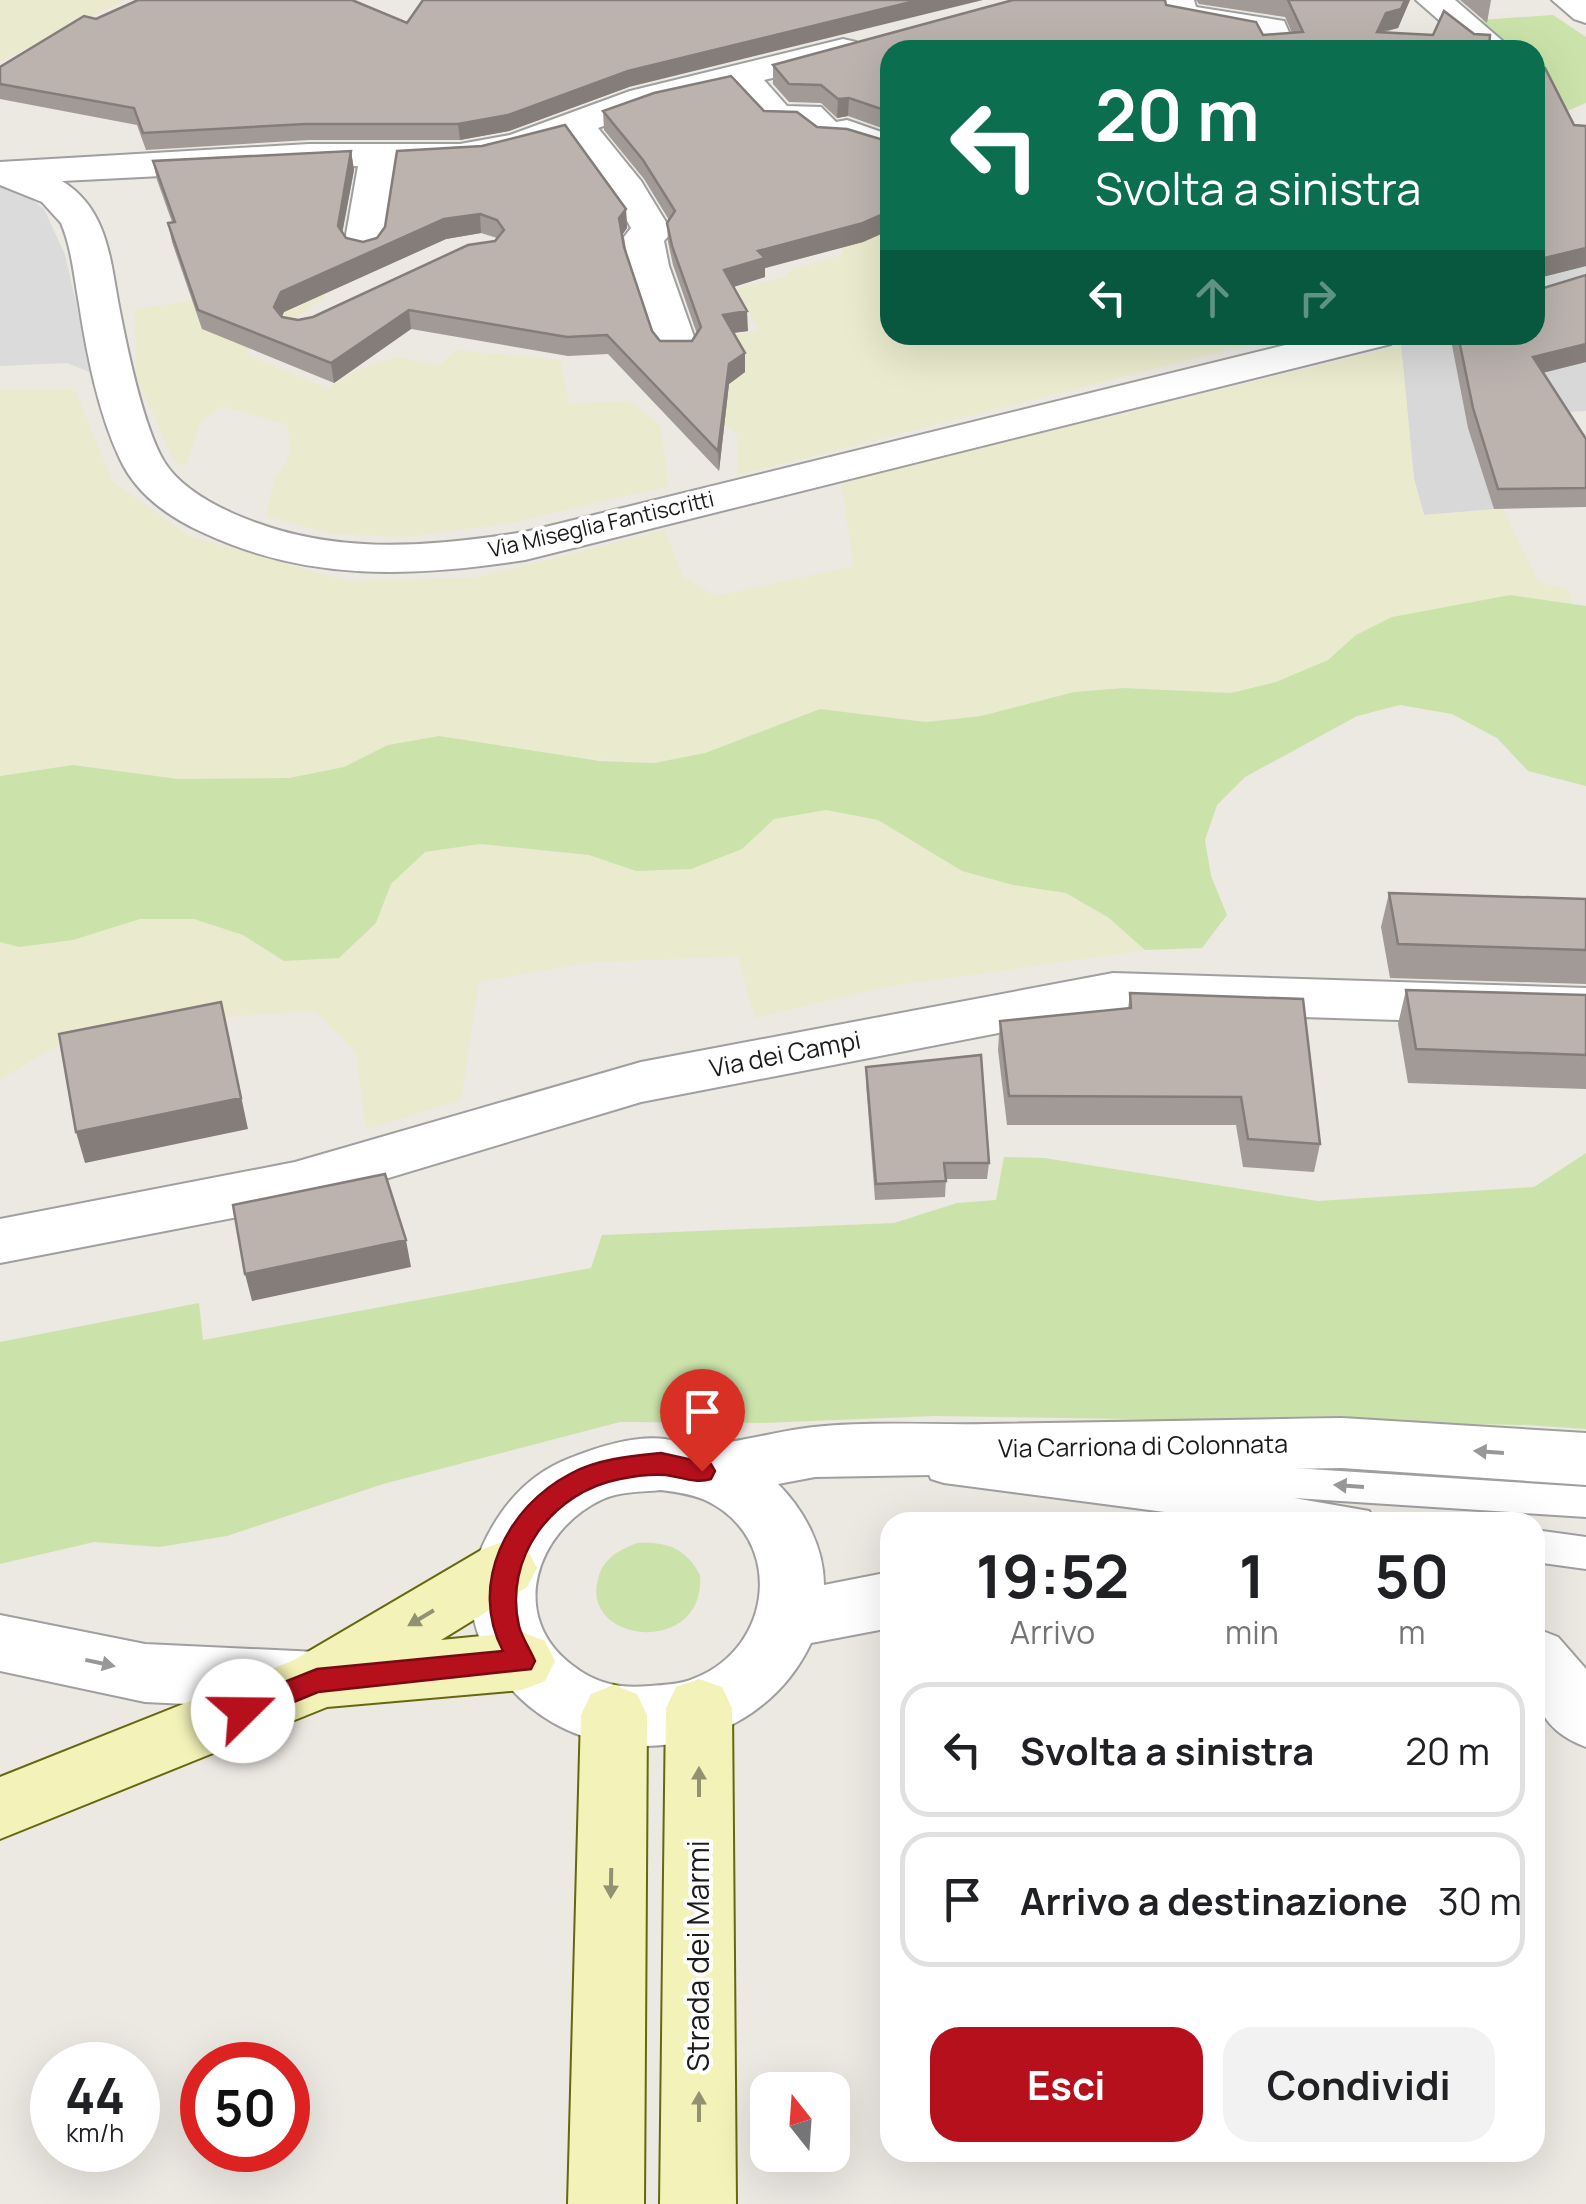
<!DOCTYPE html>
<html lang="it">
<style>
:root{--surface:#fff;--page:#f2f2f2;--text:#202124;--muted:#757577;--line:#e0e0e0;--accent:#b7101d}
body{margin:0;font-family:Manrope,sans-serif;background:var(--page);color:var(--text);height:100vh;display:flex;flex-direction:column;font-size:38px;white-space:nowrap}
*{box-sizing:border-box;margin:0}
p{font-size:32px;color:var(--muted)}
.icon{flex:none;width:55px;height:55px;fill:none;stroke:currentColor;stroke-width:2;stroke-linecap:round;stroke-linejoin:round}
.map{position:relative;flex:1;overflow:hidden}
.sheet{position:absolute;left:880px;top:1512px;width:665px;height:650px;display:flex;flex-direction:column;background:var(--surface);border-radius:30px;box-shadow:0 10px 40px #0002}
.sheet>*{flex:none}
.banner{position:absolute;left:880px;top:40px;width:665px;height:305px;border-radius:30px;box-shadow:0 10px 40px #0002;background:#0b6e4f;color:#fff;overflow:hidden}
.needle{width:65px;rotate:343deg}
.buttons{position:absolute;left:750px;top:2072px;display:grid;gap:20px}
.buttons a{display:grid;place-items:center;width:100px;height:100px;border-radius:20px;background:var(--surface);box-shadow:0 10px 40px #0002;font-size:50px}
.speed{position:absolute;left:30px;top:2042px;display:flex;gap:20px;font-size:50px;font-weight:700;text-align:center}
.speed>*{display:grid;place-content:center;width:130px;height:130px;border-radius:50%;background:var(--surface);box-shadow:0 10px 40px #0002;line-height:1}
.speed small{font-size:25px;font-weight:400}
.speed .limit{border:15px solid #d22;background:#fff;color:#111}
.pin{position:absolute;display:grid;place-items:center;width:85px;height:85px;color:#fff;margin:-102px -42px;border-radius:50% 50% 50% 0;rotate:-45deg;box-shadow:0 0 10px #0007}
.pin .icon{rotate:45deg}
.me{position:absolute;width:110px;margin:-55px;rotate:68deg;stroke-linejoin:round;filter:drop-shadow(0 0 8px #0008)}
.turn{display:flex;align-items:center;gap:35px;height:210px;padding:0 50px;font-size:45px}
.turn .icon{width:130px;height:130px;stroke-width:2.5}
.turn b{display:block;font-size:70px;line-height:85px}
.lanes{display:flex;align-items:center;height:95px;padding:0 50px;background:#0003;justify-content:center;gap:50px;direction:ltr}
.lanes .off{opacity:.35}
.eta{display:flex;justify-content:space-evenly;align-items:center;height:170px;text-align:center}
.eta b{font-size:60px;font-weight:700;line-height:70px}
.action{display:flex;gap:20px;margin-top:auto;padding:20px 50px}
.action a{flex:1;height:115px;border-radius:30px;background:var(--accent);color:#fff;font-size:40px;font-weight:700;line-height:115px;text-align:center}
.action a+a{background:var(--page);color:var(--text)}
ul{padding:0;list-style:none}
li{display:flex;align-items:center;gap:30px;height:135px;margin:0 20px 15px;padding:0 30px;border:5px solid var(--line);border-radius:30px}
li div{flex:1}
li b{display:block;font-size:38px}
li em{font-style:normal}
.map>svg:first-child{display:block}
</style>
<div class="map">
<svg width="1586" height="2204" viewBox="0 0 1586 2204">
<rect width="100%" height="100%" fill="#ece8e2"/>
<path fill="#d9d8d8" d="M1535,83L1586,137V411L1547,413L1568,503L1424,515L1414,479L1401,346L1407,335H1535Z"/>
<path fill="#eaeace" d="M0,0H125L0,61Z
M799,204L890,208V335H1287L737,475V435L694,394L687,343L759,331L737,288L787,277V272L845,254Z
M315,271L325,298L263,338L245,354L327,388L358,370L396,357L439,365L456,350L560,360L569,404L630,401L661,427L668,486L510,523L406,537L335,534L266,516L273,485L290,454L288,425L222,406L201,422L185,467L174,461L136,376L135,309L286,287Z
M1401,346L1414,479L1424,515L1503,509L1539,583L1567,588L1573,604L1510,595L1356,635L1328,660L1276,682L1231,693L1124,688L1074,692L981,716L926,722L820,709L705,753L654,763L388,745L344,767L289,778L178,779L73,765L0,776V390H75L113,482L189,536L347,581L474,578L665,530L683,577L716,596L854,566L841,482Z
M826,810L878,820L962,871L1013,885L1066,893L1109,918L1145,950L884,987L755,1018L738,956L585,963L479,982L461,1100L366,1129L356,1052L315,1011L233,1016L50,1049L0,1080V942L19,947L73,940L140,918L195,919L243,935L284,961L376,923L391,884L425,852L480,844L589,855L636,871L742,849L774,819Z"/>
<path fill="#cbe3ab" d="M1553,15L1586,37V103L1560,114L1535,83V50H1502L1466,21Z
M1510,595L1586,606V786L1528,771L1497,738L1452,714L1400,705L1357,716L1245,777L1217,805L1205,840L1211,876L1227,915L1202,948L1145,950L1109,918L1066,893L1013,885L962,871L878,820L826,810L774,819L742,849L691,869L636,871L589,855L480,844L425,852L391,884L376,923L339,958L284,961L243,935L194,919H140L73,940L19,947L0,942V776L73,765L178,779L289,778L344,767L388,745L439,736L600,761L654,763L705,753L820,709L926,722L981,716L1074,692L1124,688L1231,693L1276,682L1328,660L1356,635L1392,617Z
M1586,1153V1429L1525,1425L934,1416L761,1423L620,1422L383,1484L227,1536L159,1547L94,1542L0,1564V1342L199,1303L203,1340L591,1268L602,1235L894,1223L957,1203L996,1200L1004,1157L1044,1158L1318,1201L1534,1187Z
M637,1543C666,1541 686,1548 700,1575C706,1657 580,1644 598,1579C603,1558 619,1550 637,1543Z"/>
<path fill="#dbdbdb" d="M0,186L23,193L44,209L65,255L92,373L67,363L0,366Z"/>
<g fill="none" stroke-linecap="round" stroke-linejoin="round">
<defs>
<path id="lane" d="M944,1453L1061,1468L1066,1458L1079,1454L1586,1487V1517L1294,1498L1369,1511L1375,1522H1241L944,1483L931,1479L926,1468L931,1457Z
M1535,1530L1586,1537V1569L1535,1562Z"/>
<path id="street" d="M1160,0H1194L1196,7L1284,21L1297,50H1261L1256,37L1168,22Z
M1416,0H1455L1513,50H1473Z
M1552,0H1586V23L1574,19Z
M843,39L856,42L861,50L856,58L764,80L787,106L821,107L836,122L847,120L890,135V159C875,156 857,144 842,143C817,142 819,147 799,127L764,126L732,88L656,107L598,128L641,181L672,232L664,241L669,266L698,348L692,357L677,360L662,357L656,348L629,266L624,237L631,228L625,217L568,139C511,161 457,166 396,166L384,246L378,254L364,258L350,254L344,246L358,166L62,181C106,208 110,256 118,301C126,343 143,428 165,463C180,486 208,502 232,513C328,556 423,548 525,532L1326,335H1397L1391,344L525,560C413,577 309,582 204,533C170,518 136,494 120,459C98,412 87,355 79,304C74,277 72,249 61,223L42,202L0,185V162L309,144H460L510,135L630,91Z
M1113,973L1586,988V1026L1113,1011L641,1102L295,1206L0,1263V1219L295,1162L641,1062Z
M1342,1418L1586,1433V1485L1342,1468L815,1477L778,1484C804,1510 824,1547 824,1585L890,1572V1628L811,1643C749,1775 549,1784 484,1648C468,1615 467,1581 482,1547C500,1507 528,1474 570,1458C598,1447 634,1435 665,1439C677,1441 690,1446 702,1445C740,1443 776,1431 814,1427C871,1421 930,1425 987,1424C1106,1422 1224,1420 1342,1418ZM661,1490C676,1492 692,1494 705,1500C785,1537 774,1647 695,1678C682,1684 665,1685 650,1686C620,1689 596,1684 572,1665C508,1617 535,1532 601,1500C619,1491 642,1492 661,1490Z
M0,1615L145,1644L317,1652L340,1660L350,1681L340,1702L317,1710L145,1702L0,1671Z
M1535,1628L1558,1637L1586,1669V1747C1525,1724 1535,1683 1535,1628Z"/>
<path id="secondary" d="M505,1541L527,1549L537,1568L527,1587L441,1640L522,1632L545,1641L555,1661L545,1681L522,1690L327,1707L0,1839V1777L294,1660L483,1549Z
M699,1679L722,1687L732,1708L736,2204H660L666,1708L676,1687Z
M614,1685L637,1694L647,1715L644,2204H568L581,1715L591,1694Z"/>
</defs>
<use href="#lane" stroke="#9f9f9f" stroke-width="4"/>
<use href="#street" stroke="#9f9f9f" stroke-width="4"/>
<use href="#secondary" stroke="#65680d" stroke-width="4"/>
<use href="#lane" fill="#fff" fill-rule="evenodd"/>
<use href="#street" fill="#fff" fill-rule="evenodd"/>
<use href="#secondary" fill="#f3f2b8" fill-rule="evenodd"/>
</g>
<path fill="#a29a96" fill-rule="evenodd" d="M1196,0H1410L1398,28L1382,33L890,50V131L848,116L837,118L821,103L789,102L773,84V65L1166,5L1263,35L1292,33L1285,17L1199,4Z
M1460,0H1491L1487,23Z
M96,19L407,23L629,87L509,131L460,140H309L146,150L137,125L0,99V67Z
M1535,68L1574,125L1586,126V266L1537,278V290L1586,275V362L1543,373L1586,439V507L1494,509L1468,428L1450,335H1535Z
M603,111H764L817,127L890,142V230L863,242L765,268V277L733,287L748,331L733,333L745,353V372L729,384L719,471L608,354L568,356L411,329L334,383L202,329L172,242L168,223L172,222L157,180L153,161L351,151L354,170L342,233L346,238L363,242L377,238L385,227L397,151L626,209L627,228L622,235L624,247L652,331L660,341H692L697,334L673,265L668,242L667,223L669,220L644,179L604,130ZM481,233L497,238L495,241L313,317L298,320L282,317L284,312L446,239Z
M1389,893L1586,899V984L1390,978L1381,927Z
M1406,990L1586,995V1089L1408,1083L1398,1024Z
M1130,993L1320,1144L1314,1172L1243,1167L1236,1125H1007L998,1050L1000,1021L1128,1009Z
M866,1067L989,1163L987,1179H946L945,1197L875,1200L866,1083Z"/>
<path fill="#847d7a" d="M919,0H983L629,87L509,131L460,140L458,124L628,71Z
M1405,0H1410L1398,28L1383,31L1374,50L1377,32L1386,13Z
M849,98L848,116L837,118L838,99Z
M351,151L354,170L340,245L338,226Z
M626,209L627,228L620,238L619,218Z
M890,211V230L863,242L765,268V277L724,290V270L758,251Z
M480,214L481,233L446,239L284,312L277,326L274,307L281,292L444,219Z
M1586,248V266L1535,279L1536,260Z
M409,310L411,329L334,383L331,363Z
M747,311L748,331L723,334V315Z
M1586,344V362L1529,376L1533,357Z
M745,353V372L729,384L719,471L718,451L729,364Z
M221,1002L248,1129L85,1163L76,1132Z
M406,1240L411,1267L252,1301L245,1274Z"/>
<path fill="#bcb3af" stroke="#847d7a" stroke-width="2.5" fill-rule="evenodd" d="M138,0H352L407,23L423,0H919L628,71L508,115L458,124H306L143,133L134,108L0,84V67L84,16L96,19Z
M1013,0H1165L1166,5L1256,22L1263,35L1303,32L1288,0H1405L1401,9L1386,13L1377,32L1433,35L1444,11L1474,34L1490,35L1489,50H890V112L849,98L838,99L821,85L789,84L773,65Z
M1535,68H1545L1574,125L1586,126V248L1536,260L1537,290L1586,275V344L1533,357L1586,439V488L1498,489L1473,408L1458,335H1535Z
M731,76L764,111L797,112L817,127L847,129L890,142V211L863,223L758,251L765,258L724,270L747,311L723,315L745,353L729,364L718,451L607,335L567,337L409,310L331,363L198,310L168,223L175,222L153,161L351,151L338,226L346,238L363,242L377,238L385,227L397,151L482,146L565,125L626,209L619,218L624,247L652,331L660,341H692L701,327L672,246L667,223L675,211L643,160L603,111L654,93ZM480,214L497,220L504,230L495,241L468,245L313,317L298,320L282,317L274,307L281,292L444,219Z
M1389,893L1586,899V950L1398,944Z
M1406,990L1586,995V1055L1416,1049Z
M1130,993L1303,999L1320,1144L1248,1139L1241,1097L1009,1096L1000,1021L1131,1008Z
M221,1002L241,1098L76,1132L59,1034Z
M981,1055L989,1163H944L946,1181L876,1184L866,1067Z
M385,1174L406,1240L245,1274L233,1205Z"/>
<defs><path id="oneway-solid" d="M-6-.8H1V-3.2L6.5 0L1 3.2V.8H-6Z" transform="scale(2.5)"/></defs>
<g fill="#989898">
<use href="#oneway-solid" transform="translate(1489 1452) rotate(-176)"/>
<use href="#oneway-solid" transform="translate(1349 1486) rotate(-176)"/>
<use href="#oneway-solid" transform="translate(100 1663) rotate(12)"/>
</g>
<g fill="#929171">
<use href="#oneway-solid" transform="translate(421 1618) rotate(149)"/>
<use href="#oneway-solid" transform="translate(699 1782) rotate(-90)"/>
<use href="#oneway-solid" transform="translate(611 1883) rotate(91)"/>
<use href="#oneway-solid" transform="translate(699 2107) rotate(-90)"/>
</g>
<path fill="#b7101d" stroke="#770a13" stroke-width="2.5" d="M661,1453L711,1464L715,1471L711,1479C696,1484 681,1477 666,1475C652,1474 634,1476 620,1479C552,1492 503,1558 519,1626C522,1638 530,1649 535,1661L531,1669L318,1692L243,1723L234,1720L230,1711L234,1702L317,1669L503,1651C468,1584 507,1507 570,1474C597,1459 631,1456 661,1453Z"/>
<g text-anchor="middle" stroke-width="8" stroke-linejoin="round" paint-order="stroke">
<g font-size="22" fill="#1b1b1b" stroke="#fff">
<text transform="translate(601 524) rotate(-13)" y="8">Via Miseglia Fantiscritti</text>
</g>
<g font-size="25" fill="#1b1b1b" stroke="#fff">
<text transform="translate(785 1054) rotate(-11)" y="9">Via dei Campi</text>
<text transform="translate(1143 1446) rotate(-1)" y="9">Via Carriona di Colonnata</text>
</g>
<g font-size="30" fill="#1b1b1b" stroke="#fff">
<text transform="translate(699 1956) rotate(-90)" y="10">Strada dei Marmi</text>
</g>
</g>
</svg>
<div class="buttons">
<a><svg class="needle" viewBox="-14 -14 28 28"><path d="M0-13l5 13h-10z" fill="#e53935"/><path d="M0 13l5-13h-10z" fill="#757577"/></svg></a>
</div>
<div class="speed"><div>44<small>km/h</small></div><div class="limit">50</div></div>
<div class="pin" style="left:702px;top:1471px;background:#d93025"><svg class="icon" aria-label="arrive" viewBox="0 0 24 24"><path d="M6 21V4h12l-3 4 3 4H6"/></svg></div>
<svg class="me" style="left:243px;top:1711px" viewBox="-20 -20 40 40"><circle r="19" fill="#fff"/><path d="M0-13L10 11 0 6-10 11z" fill="#b7101d"/></svg>
<div class="banner">
<div class="turn"><svg class="icon" aria-label="left" viewBox="0 0 24 24"><path d="M17 20v-9H6M10 6l-5 5 5 5"/></svg><div><b>20 m</b>Svolta a sinistra</div></div>
<div class="lanes"><svg class="icon" aria-label="left" viewBox="0 0 24 24"><path d="M17 20v-9H6M10 6l-5 5 5 5"/></svg><svg class="icon off" aria-label="ahead" viewBox="0 0 24 24"><path d="M12 20V5M6 11l6-6 6 6"/></svg><svg class="icon off" aria-label="right" viewBox="0 0 24 24"><path d="M7 20v-9h11M14 6l5 5-5 5"/></svg></div>
</div>
<section class="sheet">
<div class="eta">
<div><b>19:52</b><p>Arrivo</p></div>
<div><b>1</b><p>min</p></div>
<div><b>50</b><p>m</p></div>
</div>
<ul>
<li><svg class="icon" aria-label="left" viewBox="0 0 24 24"><path d="M17 20v-9H6M10 6l-5 5 5 5"/></svg><div><b>Svolta a sinistra</b></div><em>20 m</em></li>
<li><svg class="icon" aria-label="arrive" viewBox="0 0 24 24"><path d="M6 21V4h12l-3 4 3 4H6"/></svg><div><b>Arrivo a destinazione</b></div><em>30 m</em></li>
</ul>
<div class="action"><a>Esci</a><a>Condividi</a></div>
</section>
</div>
